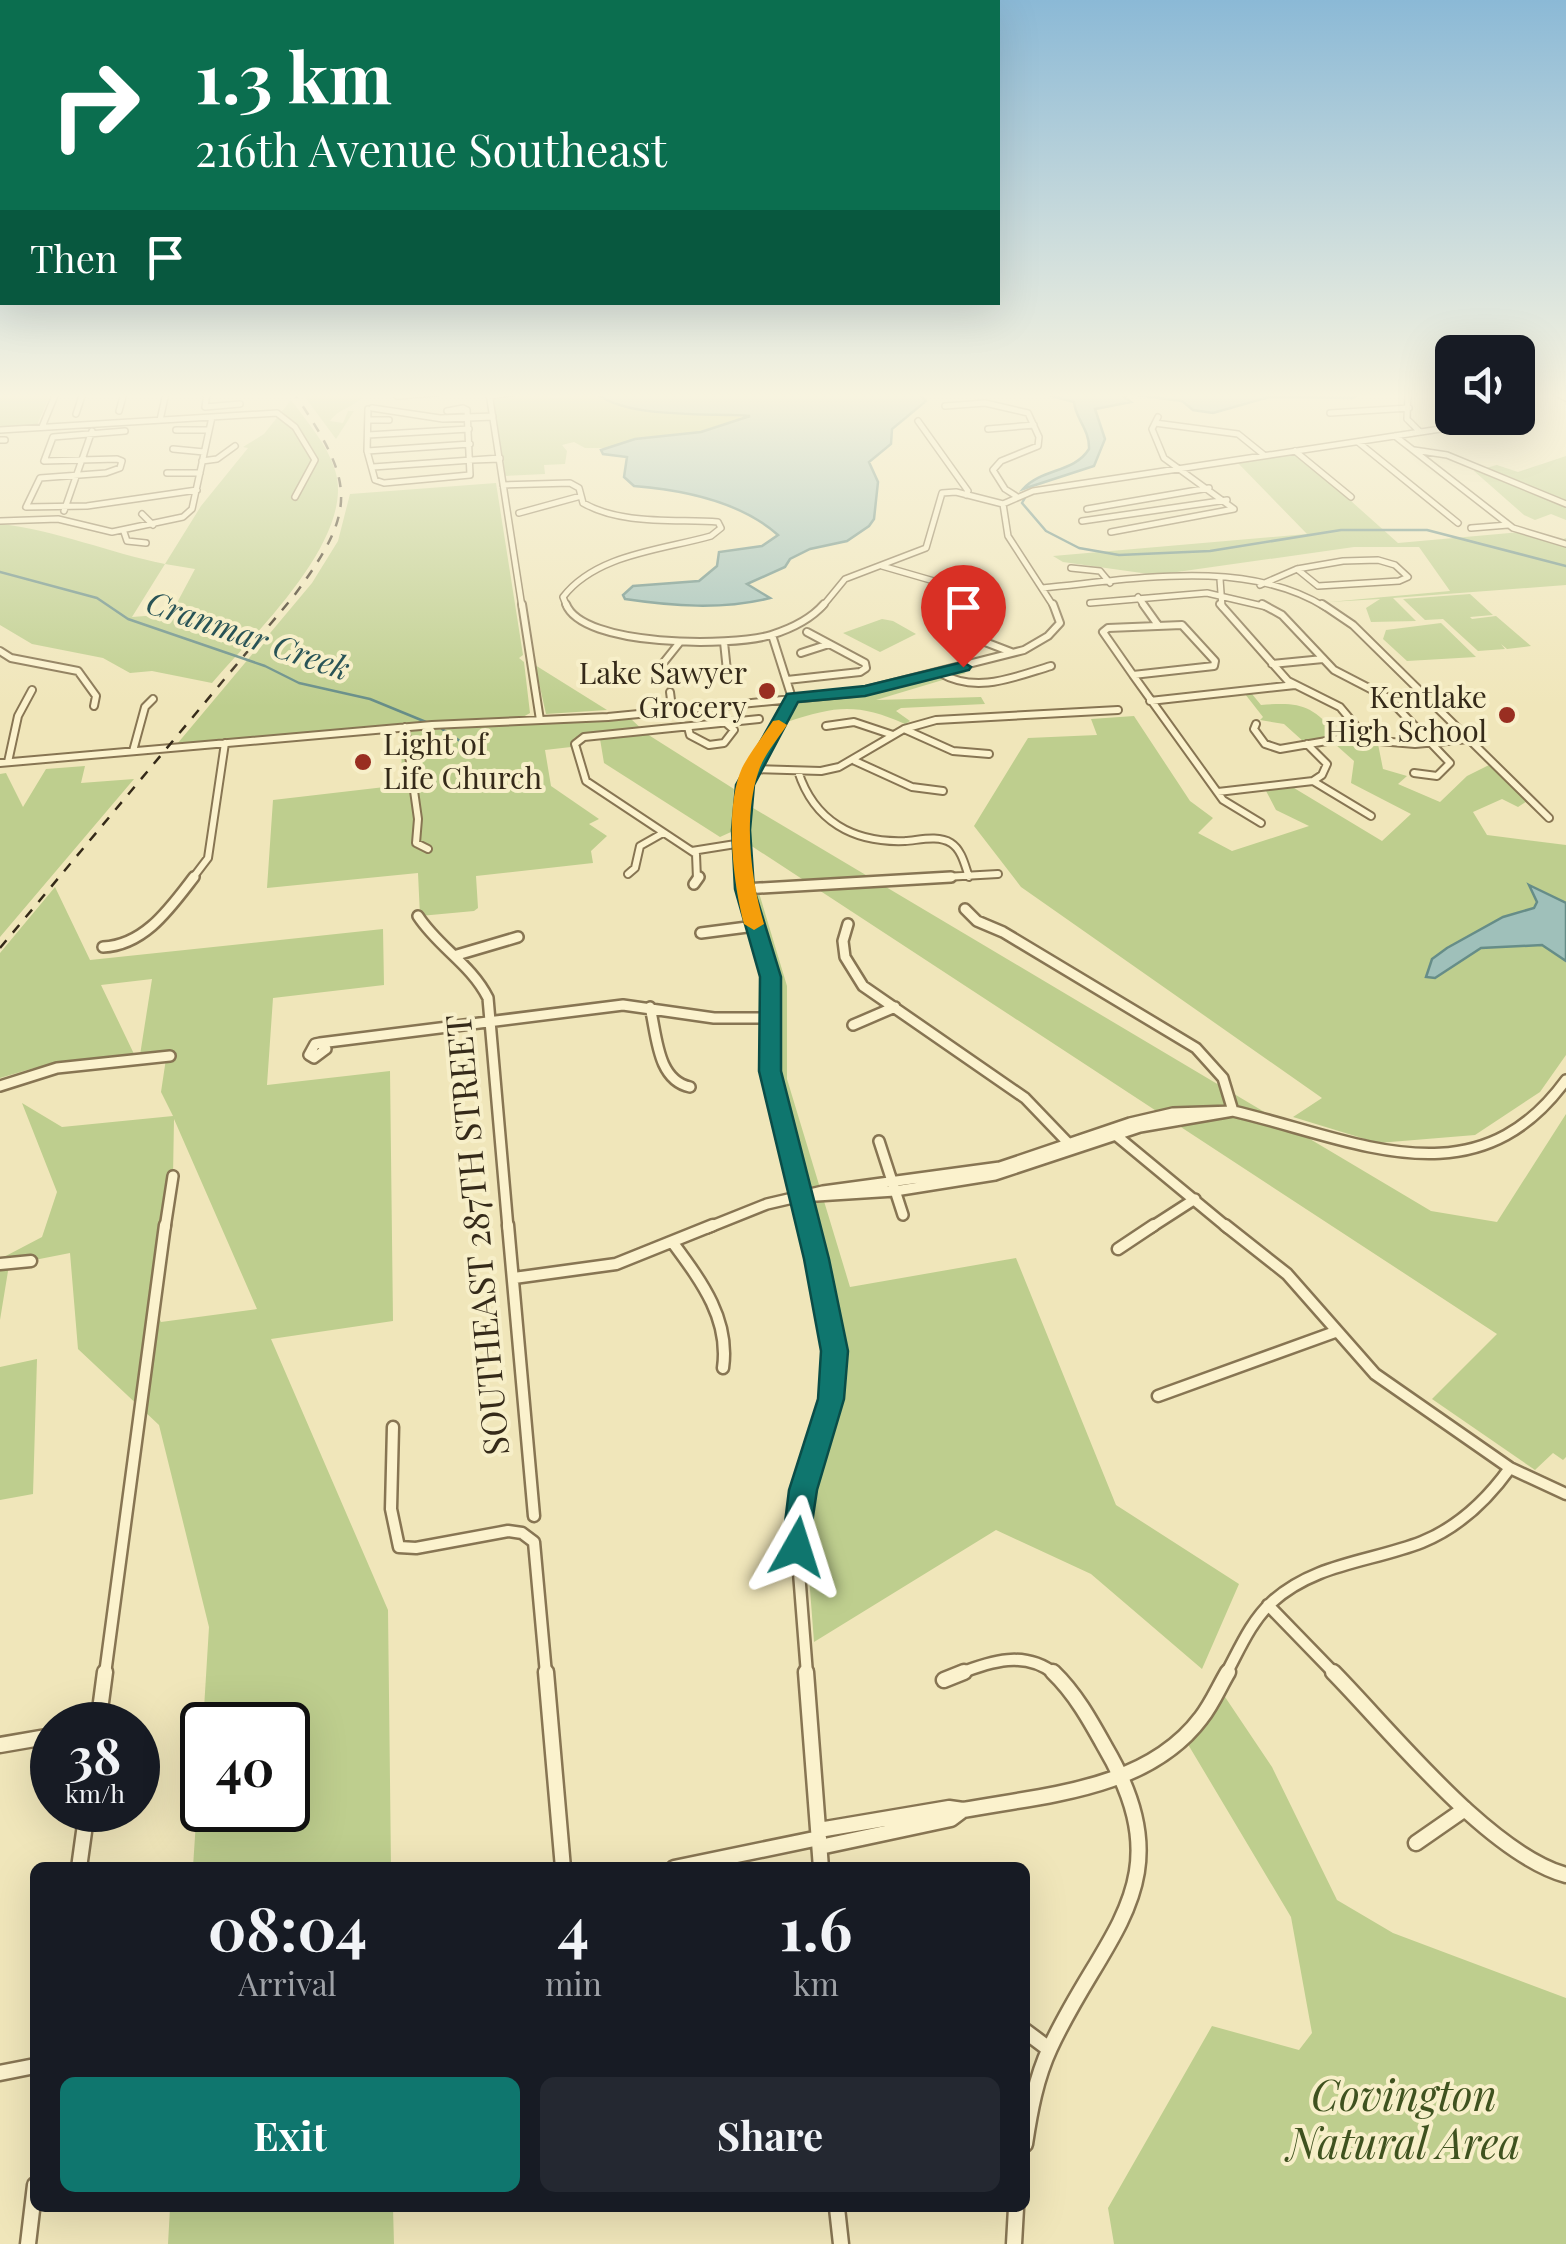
<!DOCTYPE html>
<style>
:root{--surface:#171b24;--page:#242831;--text:#f1f3f6;--muted:#9ea1a6;--accent:#0f766e}
body{margin:0;font-family:"Playfair Display",serif;background:var(--page);color:var(--text);height:100vh;display:flex;flex-direction:column;font-size:38px;white-space:nowrap}
*{box-sizing:border-box;margin:0}
p{font-size:32px;color:var(--muted)}
.icon{flex:none;width:55px;height:55px;fill:none;stroke:currentColor;stroke-width:2;stroke-linecap:round;stroke-linejoin:round}
.map{position:relative;flex:1;overflow:hidden}
.side{position:absolute;left:30px;top:1862px;width:1000px;height:350px;display:flex;flex-direction:column;background:var(--surface);border-radius:15px;box-shadow:0 10px 40px #0002}
.side>*{flex:none}
.banner{position:absolute;left:0px;top:0px;width:1000px;height:305px;box-shadow:0 10px 40px #0002;background:#0b6e4f;color:#fff;overflow:hidden}
.fabs{position:absolute;left:1435px;top:335px;display:grid;gap:20px}
.fabs a{display:grid;place-items:center;width:100px;height:100px;border-radius:15px;background:var(--surface);box-shadow:0 10px 40px #0002;font-size:50px}
.speed{position:absolute;left:30px;top:1702px;display:flex;gap:20px;font-size:50px;font-weight:700;text-align:center}
.speed>*{display:grid;place-content:center;width:130px;height:130px;border-radius:50%;background:var(--surface);box-shadow:0 10px 40px #0002;line-height:1}
.speed small{font-size:25px;font-weight:400}
.speed .limit{border:5px solid #111;border-radius:15px;background:#fff;color:#111}
.pin{position:absolute;display:grid;place-items:center;width:85px;height:85px;color:#fff;margin:-102px -42px;border-radius:50% 50% 50% 0;rotate:-45deg;box-shadow:0 0 10px #0007}
.pin .icon{rotate:45deg}
.me{position:absolute;width:110px;margin:-55px;rotate:6deg;stroke-linejoin:round;filter:drop-shadow(0 0 8px #0008)}
.turn{display:flex;align-items:center;gap:35px;height:210px;padding:0 30px;font-size:45px}
.turn .icon{width:130px;height:130px;stroke-width:2.5}
.turn b{display:block;font-size:70px;line-height:85px}
.then{display:flex;align-items:center;height:95px;padding:0 30px;background:#0003;gap:20px;font-size:38px}
.eta{display:flex;justify-content:space-evenly;align-items:center;height:170px;text-align:center}
.eta b{font-size:60px;font-weight:700;line-height:70px}
.primary-button{display:flex;gap:20px;margin-top:auto;padding:20px 30px}
.primary-button a{flex:1;height:115px;border-radius:15px;background:var(--accent);color:#fff;font-size:40px;font-weight:700;line-height:115px;text-align:center}
.primary-button a+a{background:var(--page);color:var(--text)}
.map>svg:first-child{display:block}
</style>
<div class="map">
<svg width="1566" height="2244" viewBox="0 0 1566 2244">
<rect width="100%" height="100%" fill="#f0e6ba"/>
<path fill="#bece8e" fill-rule="evenodd" d="M0,393H51L37,425L0,428Z
M302,393H366C352,410 340,407 330,421L343,423L348,411H354L336,439Z
M517,393H549L551,398L596,393L601,397L656,410L751,418L701,432L635,439L610,448H585L574,442L562,445L567,451L565,464L544,465L545,474L504,476L493,397Z
M291,400C308,423 327,444 335,470C357,538 252,636 212,683L152,671L130,673L103,658L32,644L0,625V524C57,530 109,553 165,564L201,506L248,448L243,447L264,434ZM165,564L195,569L171,614L132,617Z
M1295,451L1398,543L1521,532L1556,542L1566,538V585L1393,598L1416,621L1371,622L1366,608L1380,599L1329,602L1450,591L1419,547H1354L1156,575L1063,562L1053,556L1307,534L1236,461Z
M1566,456V520L1551,514L1535,520L1524,515L1474,471L1497,465L1518,472Z
M496,483L523,655L519,658L524,662L530,713L523,717L177,744L312,583L338,541L350,494Z
M1470,594L1493,615L1470,617L1472,619L1496,616L1531,646L1507,649L1501,644L1505,649L1478,651L1443,619L1425,620L1403,599Z
M882,619L893,621L916,634L880,652L843,633Z
M1441,623L1476,657L1407,661L1383,639L1386,630Z
M535,665L607,710L546,714Z
M962,671L966,673L876,700L981,697L985,704L901,708L896,711L910,721L905,724C857,703 836,706 787,722L798,704L807,700L876,692Z
M1245,694H1252L1261,705C1298,702 1312,704 1336,734H1359L1304,742L1284,724L1260,720L1263,717Z
M1134,716L1190,801L1213,818L1198,833L1232,851L1309,826L1276,810L1265,789L1294,788L1382,841L1411,814L1351,783L1354,761L1336,745L1378,744L1383,769L1407,776L1398,784L1440,802L1467,776L1489,765L1527,801L1518,807L1502,799L1473,812L1487,835L1566,845V1055L1540,1092L1475,1135L1378,1143L1293,1117L1322,1098L1021,887L974,826L1028,738L1097,735L1091,719Z
M630,718L647,734L734,789L731,832L720,837L604,763L599,733L574,738L571,747L545,750L551,786L599,819L589,824L607,836L591,851L593,863L476,876L478,908L474,911L420,916L418,873L267,888L273,800L402,785L401,732Z
M85,766L81,783L134,779L0,937V774L6,773L23,807L46,769Z
M748,805L1431,1211L1497,1222L1566,1114V1457L1563,1460L1553,1453L1535,1470L1432,1399L1497,1334L747,843Z
M55,887L90,960L383,929L384,985L273,998L267,1085L390,1071L393,1321L271,1339L388,1610L391,1867H193L202,1730V1810H288V1725H203L209,1627L159,1425L78,1349L70,1253L9,1265L0,1320V1259L42,1237L57,1192L22,1103L62,1127L173,1116L161,1092L167,1052L140,1055L152,979L101,985L134,1054L34,1068L0,1078V953ZM174,1119L257,1309L161,1322L151,1301L173,1176Z
M759,893L787,986V1079L850,1287L1016,1258L1116,1505L1239,1584L1202,1669L1091,1574L996,1530L814,1642L807,1550L809,1514L840,1401L844,1349L826,1258L782,1092L777,979L752,902Z
M37,1359L33,1494L0,1500V1367Z
M1219,1688L1272,1767L1337,1900L1393,1933L1566,1998V2244H1114L1108,2208L1212,2026L1299,2050L1312,2033L1291,1917L1183,1736Z
M170,2208H393L394,2244H168Z"/>
<path fill="#9fc0ba" stroke="#668d88" stroke-width="2.5" d="M596,393H918L926,401L892,429L891,444L869,462L878,482L874,519L869,526L847,541L810,549L790,559L785,567L747,584L770,598C722,610 672,606 625,599L623,595L633,586L699,581L717,566L719,552L762,546L778,535C741,502 684,490 634,486L624,477L627,457L603,454L601,450L635,439L701,432L750,416C712,413 626,419 596,393Z
M1040,393L1349,394L1363,393L1353,398L1269,397L1213,413L1193,410L1182,401L1128,394L1124,397L1131,402L1095,409L1105,439L1094,466L1023,489C1042,468 1074,473 1089,449C1090,430 1075,418 1074,402Z
M1529,885L1566,903V961L1542,945L1481,948L1435,978L1426,977L1432,959L1447,948L1503,917L1534,908L1537,902Z"/>
<g fill="none" stroke-linecap="round" stroke-linejoin="round">
<path stroke="#668d88" stroke-width="2.5" d="M1026,496L1022,503L1046,531L1079,548L1119,555L1210,551L1341,530H1427L1566,566
M0,572L97,598L128,619L265,666L299,683L370,699L426,722
M442,729L472,749"/>
<defs>
<path id="minor-far4" d="M207,393L205,407L240,404
M489,393L522,607
M1408,393L1407,419L1420,432
M1557,393L1566,398
M397,396L437,393
M489,396L511,393
M945,406L985,403L1028,413L1039,437L1038,446L1001,461L993,470L1005,489L1016,496
M463,408L467,410L447,411Z
M368,409L367,451L375,480L384,483L470,475L467,410
M119,411L124,393
M1330,413L1409,408
M76,414L83,393
M493,416L440,418L372,408L443,419L493,417
M160,420L166,393
M369,420H389
M918,421L968,491L966,495
M1155,423L1238,434L1264,455
M42,427L56,393
M988,429L1034,425
M0,430L277,413L295,427L315,460L295,497
M176,430H209
M125,431L53,437L44,461L117,459L122,461L120,468L106,473L40,478L26,507L87,506L197,490
M368,435L469,429
M1395,436L1513,528L1566,544
M0,440H5
M1358,442L1458,523
M173,449L204,452
M1414,450L1447,455L1566,504
M367,451L470,444
M1295,451L1351,497
M500,458L472,460L500,459
M202,461L217,459L235,446
M373,467L472,460
M167,473H200
M503,485L570,483L579,488L583,503C621,525 675,519 718,522L721,528L711,536C662,550 596,554 563,597L567,607
M1003,504L1033,491L1447,428L1474,418
M1003,504L1008,536L1054,607
M1087,509L1209,488
M64,511L92,431
M519,513L581,496
M142,514L153,525
M0,521L58,519L112,532L183,517L192,509L212,417
M1082,521L1227,500
M1471,528L1508,525
M124,532L127,541L146,543
M1111,532L1234,509L1164,458L1152,429L1158,417
M1378,560L1395,565L1408,577L1399,581L1318,586L1297,569L1343,561Z
M882,566L965,590
M1071,568L1100,571L1110,583
M1220,579L1222,607
M1260,585L1297,569
M1042,588C1130,580 1245,557 1325,607
M1138,597L1145,607
M1090,603L1207,593L1267,607
M822,607L845,579L926,548L942,493L956,492L1003,504"/>
<path id="minor-far3" d="M522,604L540,720
M566,604C582,647 731,647 771,635C790,629 811,619 824,604
M1143,604L1158,625
M1220,604L1288,681L1340,707L1366,738
M1262,604L1282,615L1334,670L1388,698L1450,763L1437,776L1414,773
M1322,604L1353,625L1549,818
M1182,625L1215,661L1214,666L1133,675L1103,632L1108,628Z
M946,627L1011,652
M772,635L792,698
M724,642L727,671
M0,651L11,658L78,671L96,696L94,706
M801,653L829,644
M1272,664L1323,659
M660,667L680,642
M940,673C977,694 1014,677 1051,666
M1133,675L1223,800L1261,823
M787,680L860,672L866,668L865,663L807,632
M1150,701L1295,685
M665,710L671,700L670,692
M1256,724L1254,729L1265,744L1280,749L1344,738L1415,744L1469,739
M826,726L854,722L893,735
M405,727L418,819L416,843L428,849
M688,727L690,735L709,745L724,743L734,730L726,723
M904,729L953,751L989,754
M133,751L145,707L153,699
M855,761L912,787L943,791
M8,762L18,716L32,690
M0,763L432,725L608,717L853,693L1024,650L1048,636L1060,623L1053,604
M750,769L821,771L839,767L904,729L936,720L1118,710
M798,771C814,821 853,843 905,841C920,840 938,835 951,843C962,850 965,866 969,877
M1313,781L1371,816
M1218,792L1313,781L1322,775L1327,764L1307,744
M692,851L742,843
M628,874L635,868L640,846L663,833
M192,879L208,858L225,743
M697,879L696,854L586,781L575,744L584,737L759,719
M745,879L741,830L747,777L792,698
M909,879L998,874"/>
<path id="minor-far2" d="M744,877L746,899L770,977V1071L809,1228
M694,884L699,877
M744,889L951,877
M965,909L977,921L1003,932L1196,1048L1223,1078L1233,1111C1354,1139 1475,1205 1566,1080
M418,916C438,947 471,964 488,998L508,1228
M848,924L843,941L845,957L863,986L1025,1098L1072,1147
M701,933L755,926
M103,947C145,945 170,908 194,877
M457,955L518,937
M650,1007C657,1036 657,1080 690,1087
M853,1025L895,1007
M320,1043L326,1049L314,1058L309,1055L315,1044Z
M320,1043L623,1005L714,1018H772
M0,1086L57,1068L170,1056
M1112,1132L1228,1228
M879,1141L903,1215
M165,1228L173,1176
M707,1228L767,1204L823,1191L1000,1167L1130,1123L1173,1113L1233,1111L1140,1127L995,1175L895,1191L801,1197
M1150,1228L1195,1199"/>
<path id="minor-far1" d="M508,1225L534,1516
M1225,1225L1287,1274L1375,1374L1510,1468L1566,1494
M673,1243C701,1281 730,1319 723,1368
M1118,1249L1154,1225
M0,1264L31,1261
M514,1278L616,1264L713,1225
M1158,1396L1335,1332
M393,1427L391,1509L399,1547L416,1548L508,1531L522,1533L534,1542L546,1674
M1268,1605L1335,1674
M105,1674L165,1225
M807,1674L797,1547L803,1489L831,1399L834,1351L809,1225
M958,1674C991,1661 1025,1650 1055,1674
M1226,1674C1239,1650 1251,1621 1272,1602C1315,1563 1371,1562 1422,1542C1459,1527 1487,1500 1510,1468"/>
<path id="minor" d="M546,1672L563,1868
M806,1672L821,1868
M1333,1672C1391,1731 1489,1854 1566,1875
M944,1680L964,1672
M98,1725L105,1672
M0,1745L52,1736
M963,1810C1044,1795 1147,1790 1201,1718C1212,1704 1219,1687 1228,1672
M819,1830L949,1808L963,1810L951,1819L820,1847
M1416,1843L1465,1809
M79,1868L87,1810
M674,1868L819,1838
M1025,2031L1049,2049
M0,2073L35,2066
M1025,2144C1030,2111 1036,2078 1050,2048C1104,1931 1185,1883 1105,1747C1090,1720 1075,1693 1053,1672
M837,2208L841,2244
M28,2244L35,2185
M1014,2244L1016,2208"/>
</defs>
<use href="#minor-far4" stroke="#877553" stroke-width="8"/>
<use href="#minor-far3" stroke="#877553" stroke-width="10"/>
<use href="#minor-far2" stroke="#877553" stroke-width="14"/>
<use href="#minor-far1" stroke="#877553" stroke-width="15"/>
<use href="#minor" stroke="#877553" stroke-width="19"/>
<use href="#minor-far4" stroke="#fbf2cd" stroke-width="5"/>
<use href="#minor-far3" stroke="#fbf2cd" stroke-width="6"/>
<use href="#minor-far2" stroke="#fbf2cd" stroke-width="9"/>
<use href="#minor-far1" stroke="#fbf2cd" stroke-width="10"/>
<use href="#minor" stroke="#fbf2cd" stroke-width="14"/>
<path stroke="#352a19" stroke-width="2.5" stroke-dasharray="10 10" stroke-linecap="butt" d="M0,948L293,597C359,509 355,483 294,393"/>
</g>
<linearGradient id="sky" x2="0" y2="1"><stop stop-color="#8bb9d6"/><stop offset="0.56" stop-color="#f8f4e0"/><stop offset="1" stop-color="#f8f4e0" stop-opacity="0"/></linearGradient>
<rect width="1566" height="707" fill="url(#sky)"/>
<path fill="#0f766e" stroke="#0a4d48" stroke-width="2.5" d="M963,662L971,667L969,670L865,696L798,702L754,785L750,830L754,889L781,977V1071L829,1259L848,1351L844,1399L817,1490L807,1556L797,1560L787,1556L782,1547L789,1490L818,1399L821,1351L804,1259L759,1071L760,977L735,889L732,830L736,785L787,694L865,686Z"/>
<path fill="#f59e0b" d="M779,720L787,725C777,740 763,756 758,773C743,819 751,879 764,924L754,930L744,924C733,883 724,808 742,768C750,752 763,736 773,721Z"/>
<g fill="#992e21" stroke="#f7efc9" stroke-width="4">
<circle cx="767" cy="691" r="10"/>
<circle cx="1507" cy="715" r="10"/>
<circle cx="363" cy="762" r="10"/>
</g>
<g text-anchor="middle" stroke-width="8" stroke-linejoin="round" paint-order="stroke">
<g font-size="30" fill="#352a19" stroke="#f7efc9" text-anchor="end">
<text x="747" y="684">Lake Sawyer<tspan x="747" dy="34">Grocery</tspan></text>
<text x="1487" y="708">Kentlake<tspan x="1487" dy="34">High School</tspan></text>
<text x="383" y="755" text-anchor="start">Light of<tspan x="383" dy="34">Life Church</tspan></text>
</g>
<g font-size="32" font-style="italic" fill="#285356" stroke="#f7efc9">
<text transform="translate(248 636) rotate(19)" y="11">Cranmar Creek</text>
</g>
<g font-size="35" fill="#352a19" stroke="#f7efc9">
<text transform="translate(478 1235) rotate(-95)" y="12">SOUTHEAST 287TH STREET</text>
</g>
<g font-size="42" font-style="italic" fill="#3f521f" stroke="#f7efc9">
<text x="1404" y="2111">Covington<tspan x="1404" dy="48">Natural Area</tspan></text>
</g>
</g>
</svg>
<div class="fabs">
<a><svg class="icon" aria-label="sound" viewBox="0 0 24 24"><path d="M4 9h4l5-4v14l-5-4H4zM17 9q2 3 0 6"/></svg></a>
</div>
<div class="speed"><div>38<small>km/h</small></div><div class="limit">40</div></div>
<div class="pin" style="left:963px;top:667px;background:#d93025"><svg class="icon" aria-label="arrive" viewBox="0 0 24 24"><path d="M6 21V4h12l-3 4 3 4H6"/></svg></div>
<svg class="me" style="left:797px;top:1547px" viewBox="-20 -20 40 40"><path d="M0-17L14 15 0 8-14 15z" fill="#0f766e" stroke="#fff" stroke-width="4"/></svg>
<div class="banner">
<div class="turn"><svg class="icon" aria-label="right" viewBox="0 0 24 24"><path d="M7 20v-9h11M14 6l5 5-5 5"/></svg><div><b>1.3 km</b>216th Avenue Southeast</div></div>
<div class="then">Then<svg class="icon" aria-label="arrive" viewBox="0 0 24 24"><path d="M6 21V4h12l-3 4 3 4H6"/></svg></div>
</div>
<section class="side">
<div class="eta">
<div><b>08:04</b><p>Arrival</p></div>
<div><b>4</b><p>min</p></div>
<div><b>1.6</b><p>km</p></div>
</div>
<div class="primary-button"><a>Exit</a><a>Share</a></div>
</section>
</div>
